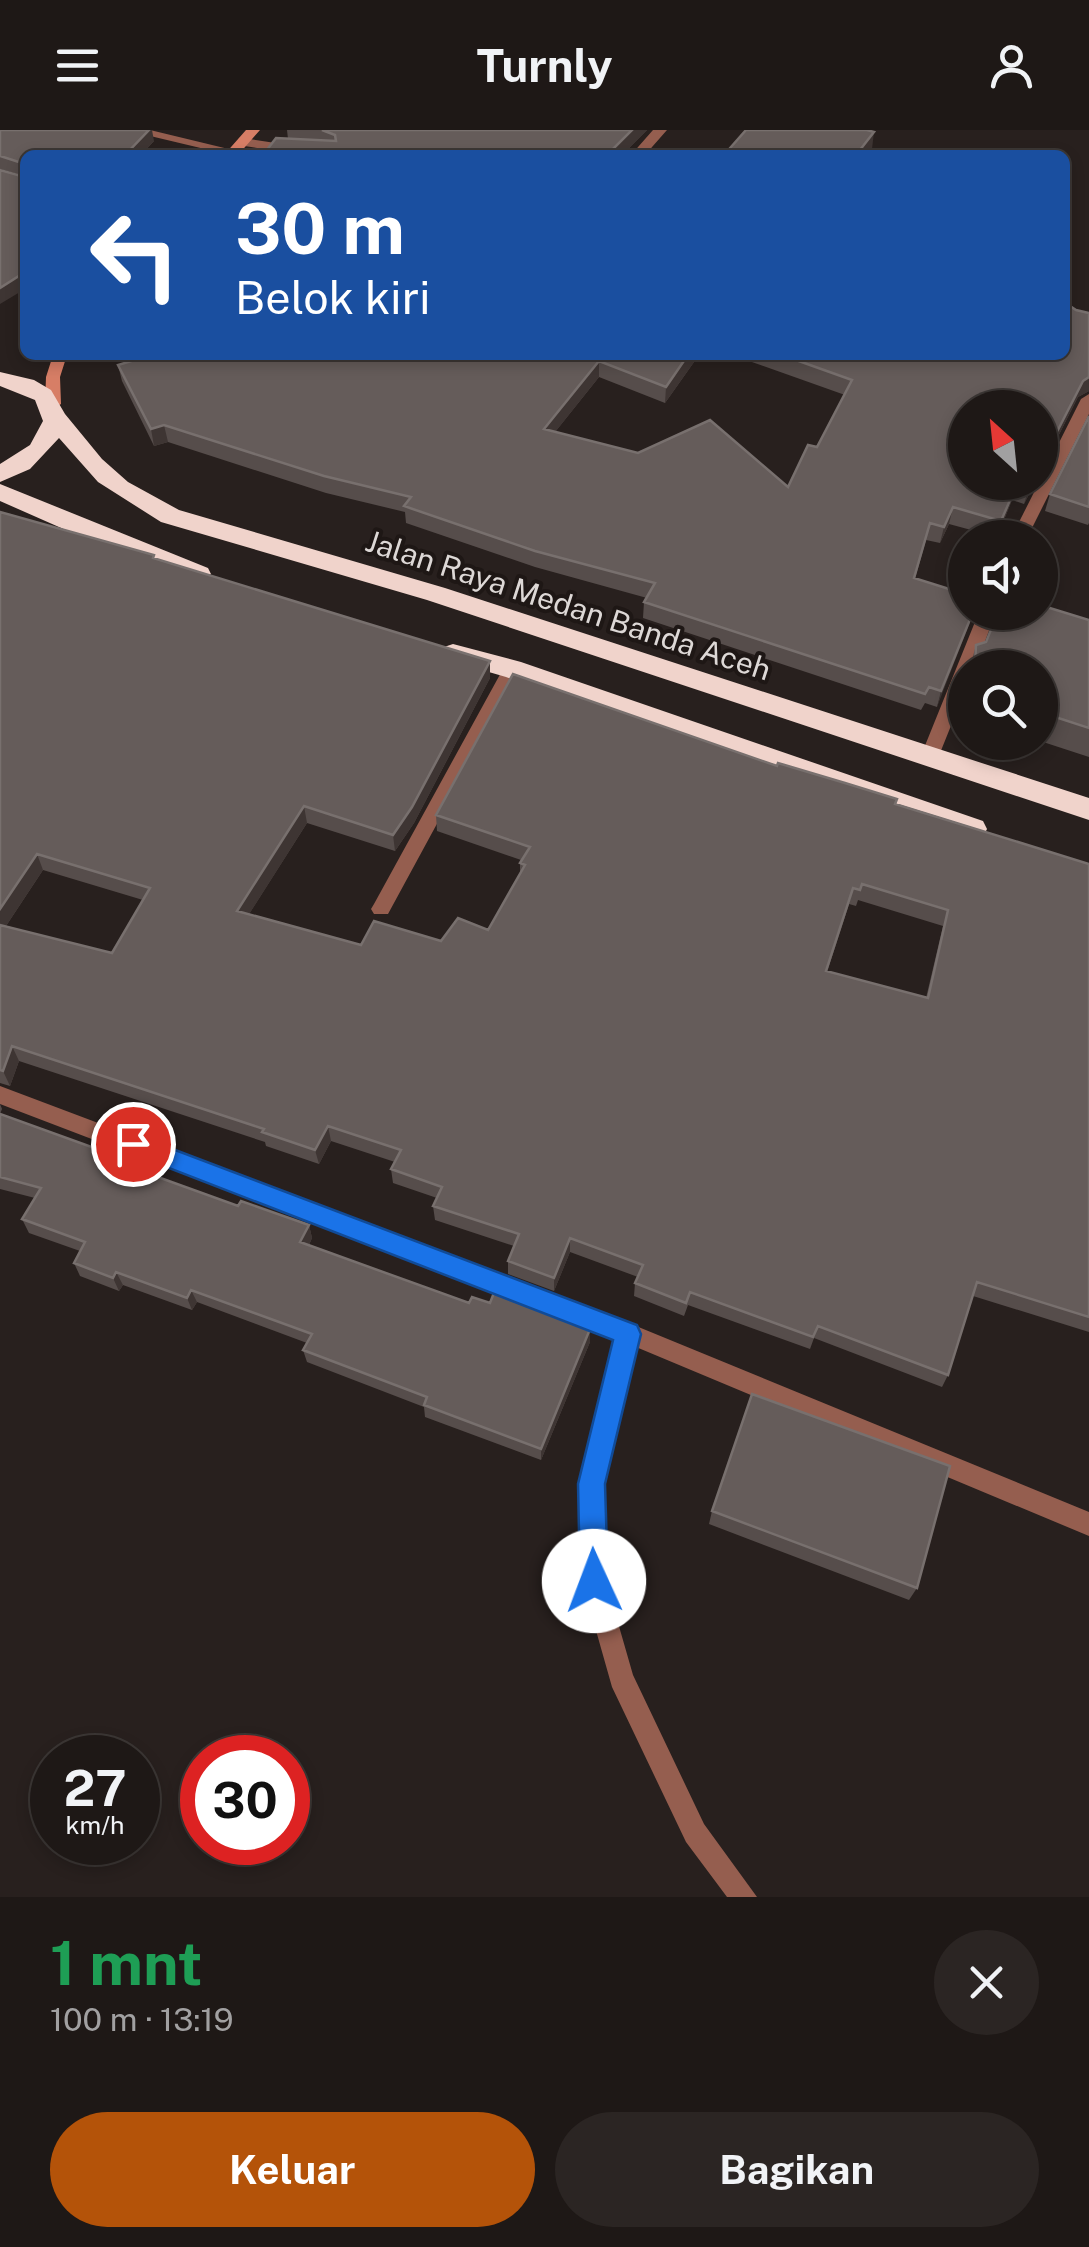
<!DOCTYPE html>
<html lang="id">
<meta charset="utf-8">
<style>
:root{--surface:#1e1816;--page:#2b2523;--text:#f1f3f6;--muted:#a1a0a1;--line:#3c3735;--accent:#b45309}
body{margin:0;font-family:"Public Sans",sans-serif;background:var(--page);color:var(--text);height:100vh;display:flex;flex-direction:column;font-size:38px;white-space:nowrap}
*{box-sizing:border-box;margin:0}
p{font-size:32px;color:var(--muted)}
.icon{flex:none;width:55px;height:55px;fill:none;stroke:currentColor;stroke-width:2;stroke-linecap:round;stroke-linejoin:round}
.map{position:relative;height:1767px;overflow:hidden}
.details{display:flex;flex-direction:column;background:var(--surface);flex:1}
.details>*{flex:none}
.hud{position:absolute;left:20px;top:20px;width:1050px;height:210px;border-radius:15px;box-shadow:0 5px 15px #0003,0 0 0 2px var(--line);background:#1a4fa0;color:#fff;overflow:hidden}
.needle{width:65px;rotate:333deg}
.controls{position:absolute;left:948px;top:260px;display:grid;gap:20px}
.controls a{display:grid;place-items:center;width:110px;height:110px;border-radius:50%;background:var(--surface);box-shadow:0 5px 15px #0003,0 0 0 2px var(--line);font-size:50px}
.speed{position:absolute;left:30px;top:1605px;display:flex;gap:20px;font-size:50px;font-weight:700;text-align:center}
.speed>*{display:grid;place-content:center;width:130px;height:130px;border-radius:50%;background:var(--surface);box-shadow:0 5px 15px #0003,0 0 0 2px var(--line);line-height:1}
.speed small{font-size:25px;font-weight:400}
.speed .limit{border:15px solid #d22;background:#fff;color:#111}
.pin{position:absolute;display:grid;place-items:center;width:85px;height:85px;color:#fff;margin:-42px;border:5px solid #fff;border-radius:50%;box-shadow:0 2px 10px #0007}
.me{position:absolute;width:110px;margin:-55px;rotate:358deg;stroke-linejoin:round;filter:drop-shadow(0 0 8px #0008)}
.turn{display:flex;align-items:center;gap:35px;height:210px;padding:0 50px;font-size:45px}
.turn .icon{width:130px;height:130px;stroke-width:2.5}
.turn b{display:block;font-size:70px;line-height:85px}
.round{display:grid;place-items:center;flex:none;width:105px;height:105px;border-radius:52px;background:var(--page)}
.head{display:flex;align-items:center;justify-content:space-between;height:170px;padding:0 50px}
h1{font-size:60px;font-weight:700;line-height:75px;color:#1e9e55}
.primary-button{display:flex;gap:20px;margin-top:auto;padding:20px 50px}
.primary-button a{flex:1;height:115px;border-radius:60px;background:var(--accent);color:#fff;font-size:40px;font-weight:700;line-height:115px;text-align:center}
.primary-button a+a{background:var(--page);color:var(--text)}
header{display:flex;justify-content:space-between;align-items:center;height:130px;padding:0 50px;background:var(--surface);font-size:45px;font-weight:700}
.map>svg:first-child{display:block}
</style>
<header><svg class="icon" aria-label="menu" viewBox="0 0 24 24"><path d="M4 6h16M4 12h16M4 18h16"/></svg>Turnly<svg class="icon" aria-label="person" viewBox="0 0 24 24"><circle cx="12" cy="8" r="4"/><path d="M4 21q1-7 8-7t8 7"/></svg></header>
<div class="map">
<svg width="1089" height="1767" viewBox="0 0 1089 1767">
<rect width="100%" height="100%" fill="#28201e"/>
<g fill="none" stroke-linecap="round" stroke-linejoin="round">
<path fill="#955e4f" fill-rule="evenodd" d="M125,0H150L241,22L230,25Z
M653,0H667L645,25H631Z
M243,8L328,21L335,25H302L238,15V9Z
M1089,264V284L1027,408H1011L1081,269Z
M979,482H996L975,538H965V561L938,628L935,633H923L920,628Z
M512,533L521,539L388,784H374L371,779L374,774L503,539Z
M0,956L636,1196L1089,1382V1406L636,1217L603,1354L606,1451L633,1545L704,1694L757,1767H727L686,1712L612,1557L582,1451L579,1354L615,1209L0,974Z"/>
<path fill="#d77e66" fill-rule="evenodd" d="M246,0H260L238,25H224Z
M53,225H67L60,247L61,274L53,279L45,274L46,247Z"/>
<path fill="#f0d3cb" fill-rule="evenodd" d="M0,242L34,250L51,260L65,284L102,329L128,352L179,380L445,458L1089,668V690L427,470L161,392L98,352L59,308L30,339L0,352V334L30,315L43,291L35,270L0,256Z
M0,354L208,438L211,444L199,453L136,431L0,371Z
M453,514L521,532L983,691L987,699L983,707L973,710L506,547L444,529L440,523L444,517Z"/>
</g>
<path fill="#564d4b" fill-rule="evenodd" d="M0,0L154,11L141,25H25V159L21,45L0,39Z
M287,0H647L622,25H263L288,9Z
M1067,174L1076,180L1089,183V261L1078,267L1024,374L1012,370L997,407L949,394L940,413L926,410L915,449L965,482L937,577L925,573L921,580L643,488L644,472L647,468L535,437L406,393L405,382L326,363L168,312L154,316L122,251L118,235L150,226L699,225L665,273L599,247L555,302L638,323L788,357L817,317L845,265L732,225H1065Z
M1089,286V393L1088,395L1045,381L1050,364Z
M0,382L490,531V548L414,693L395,721L307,693L249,784L361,815L441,811L488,800L520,744V733L521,730L437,701L436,685L777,636L1089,734V1202L973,1166L948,1245L942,1257L814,1208L810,1219L688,1175L684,1186L634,1166L635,1153L638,1147L570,1122L554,1161L508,1144V1131L514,1116L435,1090L433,1076L437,1068L393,1053L391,1039L395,1032L331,1011L319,1034L266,1016L265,1012L19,931L10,956L0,953ZM43,740L143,770L112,823L6,796ZM858,770L943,796L926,868L827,842L849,774L856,776Z
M1089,490V627L1040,611V538H970L976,515Z
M965,565V587L960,585Z
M0,974L2,979L0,984L136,1039L238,1076L309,1095L312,1108L309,1115L469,1173H490L544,1182L590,1212L541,1330L425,1287L424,1277L307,1232L303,1220L307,1213L197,1172L192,1180L123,1155L119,1161L80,1146L74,1133L80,1121L29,1103L22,1089L35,1068L0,1059Z
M712,1381L917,1458L909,1470L709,1394Z"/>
<path fill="#3e3533" d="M149,0H152L154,11L141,25H125Z
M632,0H647L622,25H607Z
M874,2L872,19L867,25H856Z
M25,142V159L0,174V158Z
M688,225H699L665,273L666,257Z
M599,231V247L544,316V299Z
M1089,247V261L1078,267L1040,342V335L1083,251Z
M164,295L168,312L154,316L151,299Z
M1031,352H1035L1024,374L1029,358Z
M1017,354L1012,370L997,407L1001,391Z
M953,377L949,394L940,413L944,397Z
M973,482H974L937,577L941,561Z
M490,531V548L414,693L395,721L393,705Z
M304,676L307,693L241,797L237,781Z
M37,724L43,740L0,805V779Z
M853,758L849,774L822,857L826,841Z
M12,916L19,931L10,956L3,941Z
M328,996L331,1011L319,1034L315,1020Z
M309,1095L312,1108L304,1125L300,1112Z
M570,1108V1122L554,1161V1148Z
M116,1142L123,1155L119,1161L113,1148Z
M191,1160L197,1172L192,1180L187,1168Z
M590,1199V1212L541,1330V1319Z"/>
<path fill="#655c5a" stroke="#78706e" stroke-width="2.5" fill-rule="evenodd" d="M0,0H149L125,25H25V34L0,26Z
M322,0H632L607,25H263L276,8L336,11L335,5Z
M746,0H867L874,2L856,25H724Z
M25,35V95L20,101L25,104V142L0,158V40L21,46Z
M1065,168L1067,174L1076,180L1089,183V247L1083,251L1040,335V278H965V352H1031L1029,358L1017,354L1001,391L953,377L944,397L930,393L914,448L965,464V482H973L941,561L929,557L925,564L644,472L655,453L535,421L404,376L411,367L324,346L164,295L151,299L118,235L151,225H688L666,257L599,231L544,299L638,323L710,290L788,357L808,315L817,317L852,250L782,225H1065Z
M1089,286V377L1050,364Z
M0,382L154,425L153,428L490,531L412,677L393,705L304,676L237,781L361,815L374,791L441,811L458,788L488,800L525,735L520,733L530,717L436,685L513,544L777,636L778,633L845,653L897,669L895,674L1089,734V1187L977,1152L948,1245L818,1196L813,1207L690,1162L686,1173L635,1153L643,1135L570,1108L554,1148L508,1131L519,1104L433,1076L442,1057L391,1039L401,1020L328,996L315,1020L262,1002L264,999L12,916L3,941L0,940V795L112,823L150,758L37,724L0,779ZM862,754L948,780L928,868L826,841L853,758L860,760Z
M1040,475L1089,490V598L1040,582V538H975L976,515L986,512L998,482H1040Z
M0,984L133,1032L130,1037L238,1076L241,1071L309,1095L300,1112L469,1173L472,1167L490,1173L497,1155L544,1173L541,1181L590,1199L541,1319L424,1275L427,1267L303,1220L312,1204L191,1160L187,1168L116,1142L113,1148L74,1133L85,1112L22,1089L41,1058L0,1047Z
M752,1264L950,1336L917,1458L712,1381Z"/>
<path fill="#1a73e8" stroke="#114b97" stroke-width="2.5" d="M133,1004L637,1195L641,1204L605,1354L608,1451L604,1461L594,1465L584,1461L580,1451L578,1354L613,1210L125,1021L121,1014L125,1007Z"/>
<g text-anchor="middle" stroke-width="8" stroke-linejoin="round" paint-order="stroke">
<g font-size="30" fill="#ddd8d6" stroke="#1e1715">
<text transform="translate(568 476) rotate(18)" y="10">Jalan Raya Medan Banda Aceh</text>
</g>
</g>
</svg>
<div class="controls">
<a><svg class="needle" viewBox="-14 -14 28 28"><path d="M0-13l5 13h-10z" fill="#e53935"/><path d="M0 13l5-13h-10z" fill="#a1a0a1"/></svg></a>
<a><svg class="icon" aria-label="sound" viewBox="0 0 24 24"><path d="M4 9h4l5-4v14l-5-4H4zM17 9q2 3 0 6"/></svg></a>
<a><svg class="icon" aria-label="search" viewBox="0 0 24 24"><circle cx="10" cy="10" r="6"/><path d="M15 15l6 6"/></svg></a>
</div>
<div class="speed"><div>27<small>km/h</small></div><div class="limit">30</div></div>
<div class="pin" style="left:133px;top:1014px;background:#d93025"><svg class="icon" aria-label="arrive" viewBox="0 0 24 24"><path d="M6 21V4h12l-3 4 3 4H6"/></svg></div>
<svg class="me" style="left:594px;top:1451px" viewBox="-20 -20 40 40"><circle r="19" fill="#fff"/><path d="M0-13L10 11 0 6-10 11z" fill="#1a73e8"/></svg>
<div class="hud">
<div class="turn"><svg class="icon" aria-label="left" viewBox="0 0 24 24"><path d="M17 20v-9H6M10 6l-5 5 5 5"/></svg><div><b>30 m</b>Belok kiri</div></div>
</div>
</div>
<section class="details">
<div class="head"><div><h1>1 mnt</h1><p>100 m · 13:19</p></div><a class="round"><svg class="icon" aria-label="close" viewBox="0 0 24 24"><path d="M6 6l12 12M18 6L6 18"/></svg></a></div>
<div class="primary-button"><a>Keluar</a><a>Bagikan</a></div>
</section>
